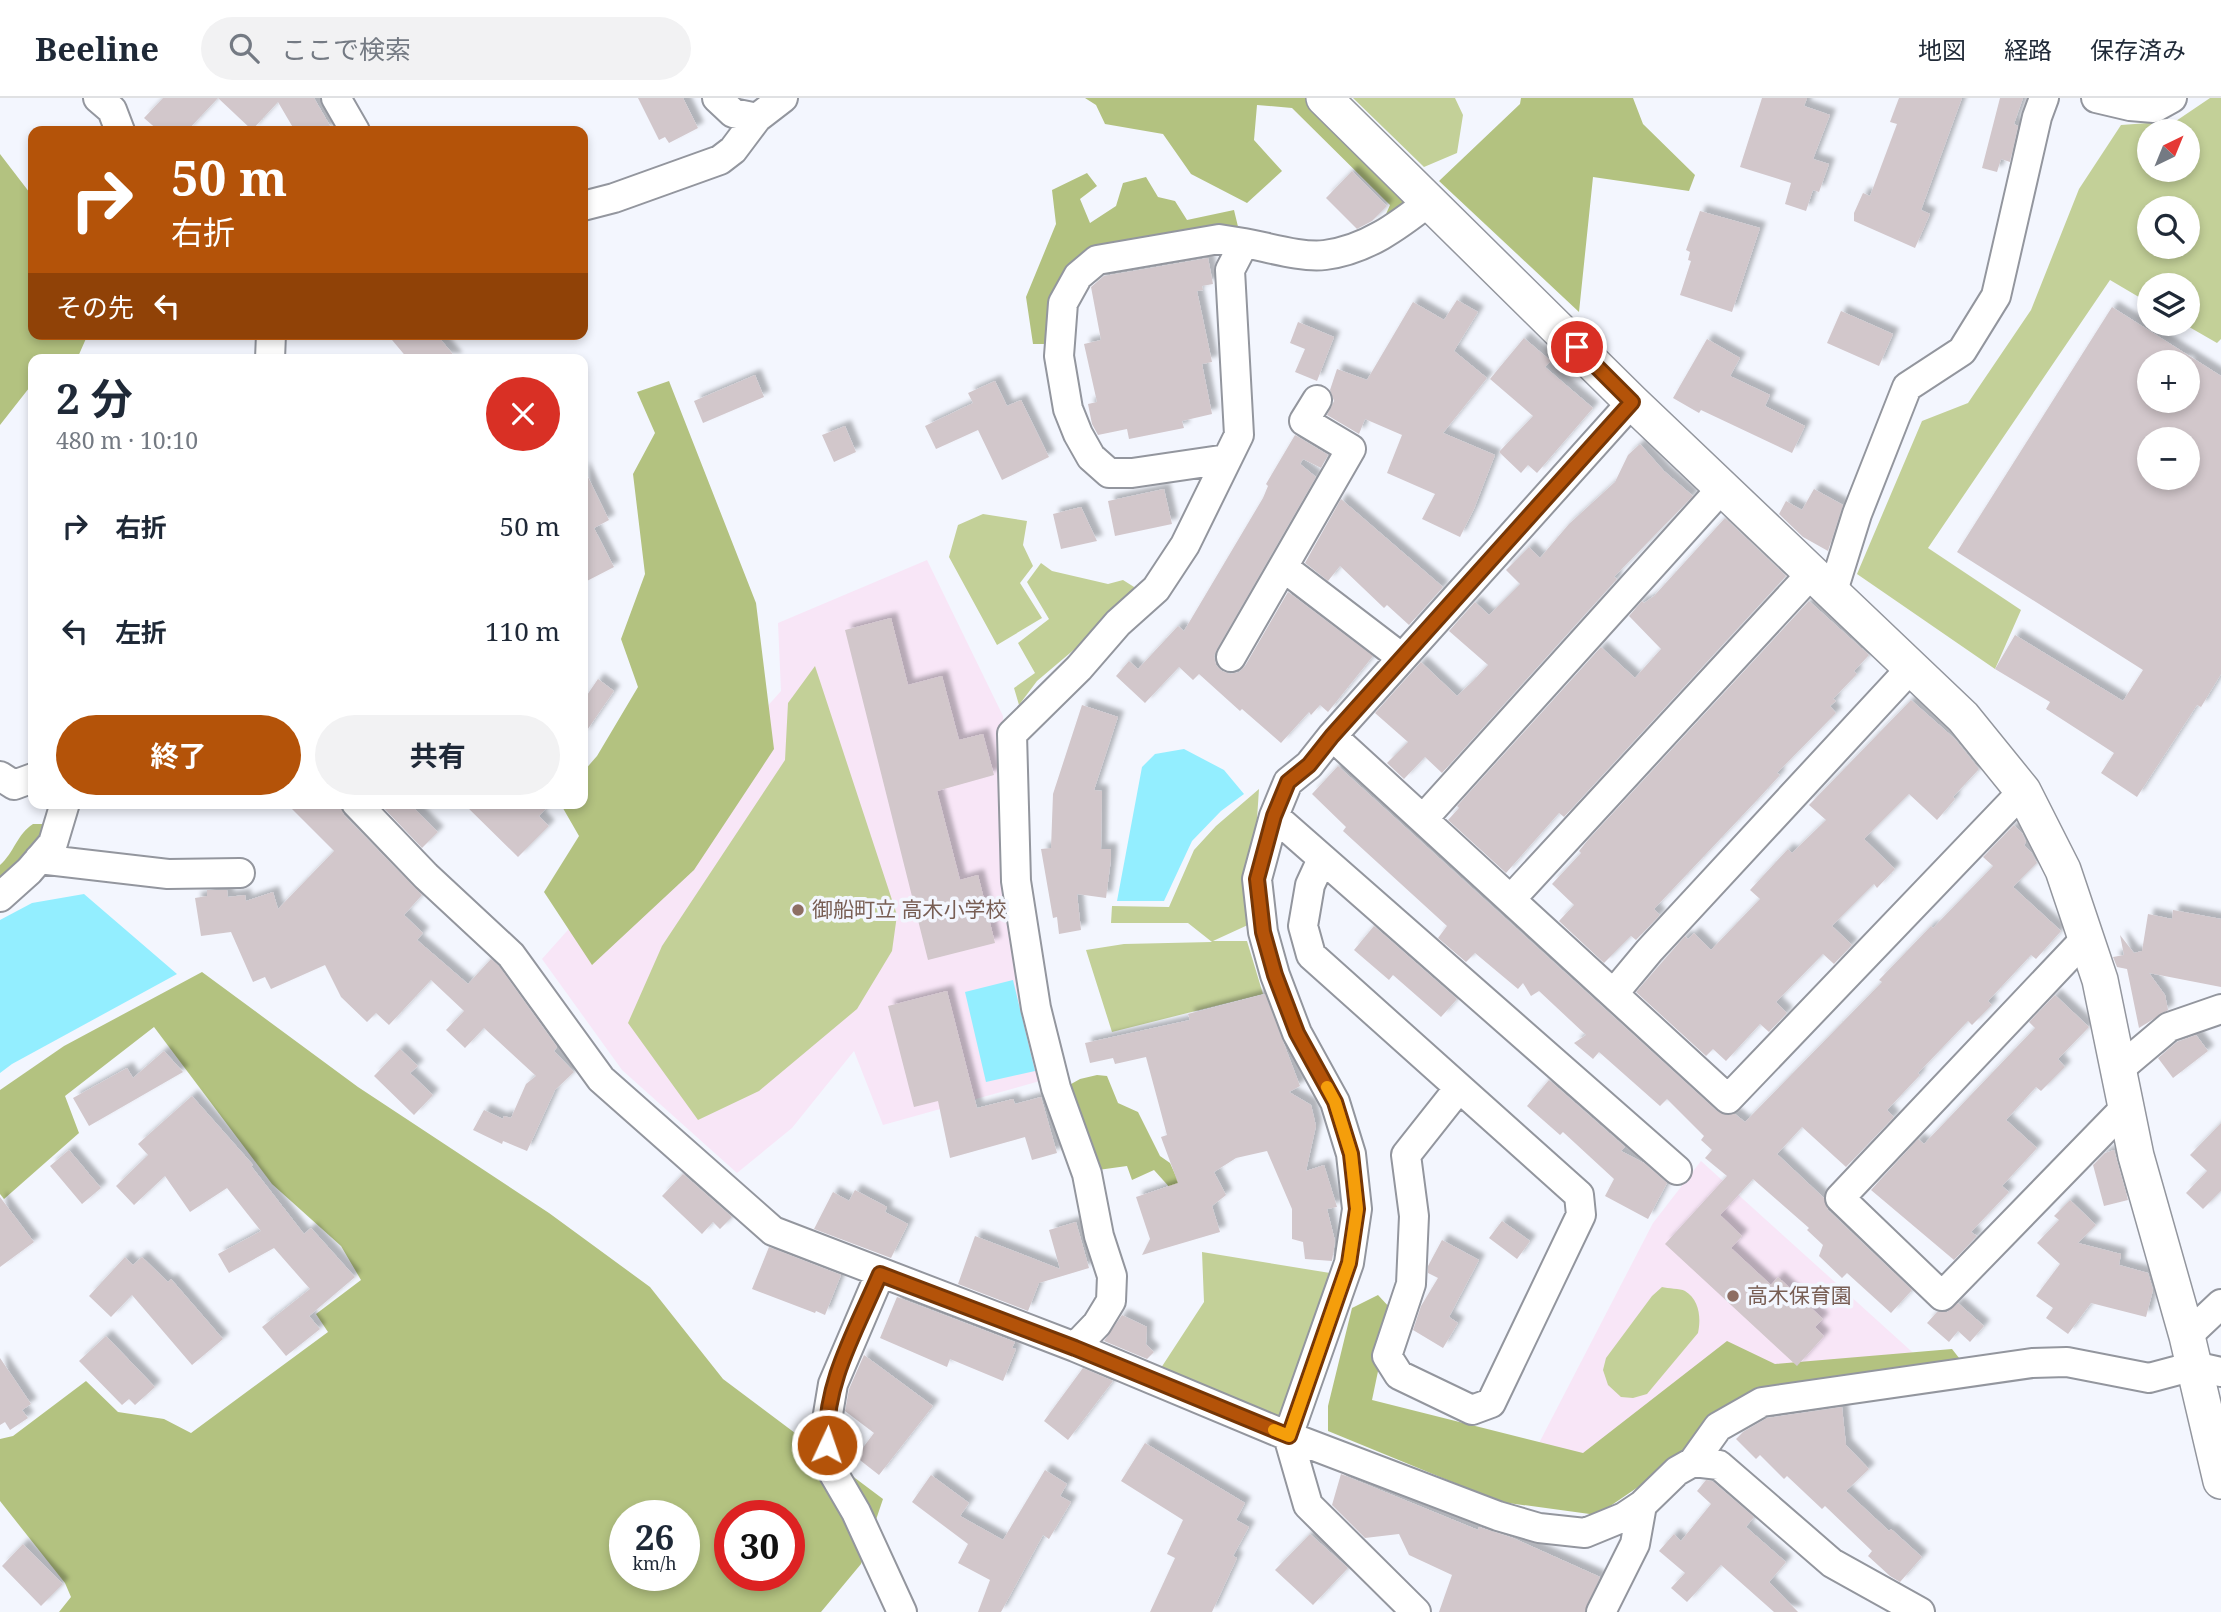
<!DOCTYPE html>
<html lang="ja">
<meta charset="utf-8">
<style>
:root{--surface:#fff;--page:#f2f2f3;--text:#1f2937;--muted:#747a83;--line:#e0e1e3;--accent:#b45309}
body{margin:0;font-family:"Noto Serif","Noto Sans JP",serif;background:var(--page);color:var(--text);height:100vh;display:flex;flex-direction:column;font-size:26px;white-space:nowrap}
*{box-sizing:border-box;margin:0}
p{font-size:23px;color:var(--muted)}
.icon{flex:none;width:38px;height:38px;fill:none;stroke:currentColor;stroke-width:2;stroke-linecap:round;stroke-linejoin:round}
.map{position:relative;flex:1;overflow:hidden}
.panel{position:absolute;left:28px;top:256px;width:560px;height:455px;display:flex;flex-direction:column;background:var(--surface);border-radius:14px;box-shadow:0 4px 10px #0003}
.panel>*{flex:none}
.top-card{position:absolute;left:28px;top:28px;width:560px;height:214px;border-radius:14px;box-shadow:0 4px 10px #0003;background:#b45309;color:#fff;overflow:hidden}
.needle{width:46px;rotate:43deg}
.fabs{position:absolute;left:2137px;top:21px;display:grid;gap:14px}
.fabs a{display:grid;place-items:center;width:63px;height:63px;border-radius:50%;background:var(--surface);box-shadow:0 4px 10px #0003;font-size:35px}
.speed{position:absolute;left:609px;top:1402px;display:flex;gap:14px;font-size:35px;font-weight:700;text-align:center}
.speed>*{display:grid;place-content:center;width:91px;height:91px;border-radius:50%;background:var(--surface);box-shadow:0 4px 10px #0003;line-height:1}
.speed small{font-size:18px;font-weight:400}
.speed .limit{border:10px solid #d22;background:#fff;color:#111}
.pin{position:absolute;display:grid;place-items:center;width:60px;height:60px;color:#fff;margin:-30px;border:4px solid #fff;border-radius:50%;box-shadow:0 2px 7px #0007}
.me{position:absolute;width:77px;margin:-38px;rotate:3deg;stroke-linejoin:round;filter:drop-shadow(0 0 5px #0008)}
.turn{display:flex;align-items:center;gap:24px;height:147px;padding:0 28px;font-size:32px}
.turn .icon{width:91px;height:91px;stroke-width:2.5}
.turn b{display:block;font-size:49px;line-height:60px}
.then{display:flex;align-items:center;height:66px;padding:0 28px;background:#0003;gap:14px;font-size:26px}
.round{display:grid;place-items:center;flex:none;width:74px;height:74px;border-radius:37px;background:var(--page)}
.head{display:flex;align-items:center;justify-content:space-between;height:119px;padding:0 28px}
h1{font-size:42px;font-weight:700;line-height:52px}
.primary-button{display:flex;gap:14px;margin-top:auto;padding:14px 28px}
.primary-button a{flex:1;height:80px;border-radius:42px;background:var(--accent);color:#fff;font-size:28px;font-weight:700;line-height:80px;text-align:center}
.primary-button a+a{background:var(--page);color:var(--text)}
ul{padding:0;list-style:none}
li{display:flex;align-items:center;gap:21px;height:105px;padding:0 28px}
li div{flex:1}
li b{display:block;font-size:26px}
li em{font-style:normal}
header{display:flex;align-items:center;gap:42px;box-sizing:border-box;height:98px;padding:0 35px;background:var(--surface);border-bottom:2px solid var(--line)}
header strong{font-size:33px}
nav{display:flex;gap:38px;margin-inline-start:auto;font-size:24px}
.search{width:490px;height:63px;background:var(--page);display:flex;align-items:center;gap:18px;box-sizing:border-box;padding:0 24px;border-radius:38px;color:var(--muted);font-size:26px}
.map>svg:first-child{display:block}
</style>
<header>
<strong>Beeline</strong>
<div class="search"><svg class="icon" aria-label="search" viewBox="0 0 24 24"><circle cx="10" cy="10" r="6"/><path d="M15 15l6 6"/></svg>ここで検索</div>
<nav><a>地図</a><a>経路</a><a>保存済み</a></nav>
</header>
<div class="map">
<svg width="2221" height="1514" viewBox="0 0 2221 1514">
<defs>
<filter id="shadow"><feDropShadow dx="6" dy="-6" stdDeviation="2" flood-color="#0004"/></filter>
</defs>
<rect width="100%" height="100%" fill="#f3f6fe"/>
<path fill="#f8e6f7" d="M927,462L1003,618L1001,763L1047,981L883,1027L854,953L792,1030L737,1075L622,972L542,861L781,593L778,525Z
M1701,1063L1931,1271L1758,1289L1511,1399L1653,1125Z"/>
<path fill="#c3d098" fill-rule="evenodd" d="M1353,0H1455L1463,17L1457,55L1424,69Z
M2210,0H2221V241L2217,245L2184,226H2188V187H2149V205L2110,182L1928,450L2021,512L1995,571L1857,476L1922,323L1968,305L2031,212L2079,91L2121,27L2176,23ZM2188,33V72H2149V33ZM2188,110V149H2149V110Z
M983,416L1027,423L1023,447L1033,468L1020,485L1042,520L997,547L949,459L958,427Z
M1041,465L1052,473L1108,486L1123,482L1142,494L1037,583L1019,607L1014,590L1035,575L1018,545L1049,521L1027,484Z
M815,568L897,817L892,853L857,911L759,993L698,1022L628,925L662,848L785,662L788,605Z
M1259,691L1250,826L1213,843H1247L1263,896L1112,934L1086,852L1124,846L1212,844L1188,825H1111L1112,808L1169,809L1194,752L1216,728Z
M1202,1154L1330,1175L1280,1321L1159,1273L1204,1204Z
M1662,1189C1668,1191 1680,1190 1685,1193C1700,1202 1701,1221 1698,1235L1647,1296L1633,1300L1621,1299L1608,1287L1603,1272L1606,1260L1652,1198Z"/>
<path fill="#b3c280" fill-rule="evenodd" d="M1085,0H1308L1402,95L1405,105L1386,116L1390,107L1292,10L1257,7L1254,42L1282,73L1247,105L1191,76L1163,36L1105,26L1096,7Z
M1521,0H1633L1643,26L1695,77L1689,93L1593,79L1579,214L1439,83L1520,6Z
M0,56L33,99V236H88L77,261H33V285L0,327Z
M1087,75L1097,88L1080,101L1090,125L1116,108L1123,85L1146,79L1158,99L1175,103L1187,122L1234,112L1240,137L1219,141L1174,133L1087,153L1052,196L1053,246H1033L1026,199L1056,126L1052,92Z
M669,283L756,505L774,651L694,772L592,867L544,794L579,738L560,705H583V674L597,658L638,589L621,541L645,476L633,376L655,335L637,294Z
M33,726H43C46,751 17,768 0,783V767C14,755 17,736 33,726Z
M202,874L358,989L549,1115L650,1189L723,1281L883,1401L861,1466L821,1514H59L71,1499L65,1485L0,1403V1341L13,1338L86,1283L118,1314L164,1321L191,1335L328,1234L316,1216L361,1182L341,1148L272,1086L154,929L65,998L79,1035L4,1101L0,1096V992L64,948ZM625,1418H684V1477H625ZM730,1418H789V1477H730Z
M1097,977L1107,978L1118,1005L1138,1014L1160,1058L1170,1065L1179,1085L1172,1092L1154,1072L1132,1082L1127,1068L1098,1072L1064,990L1080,981Z
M1378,1197L1391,1211L1372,1302L1583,1355L1727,1243L1775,1266L1952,1251L1963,1265L1779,1293L1597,1417L1501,1404L1328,1333V1308L1352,1210Z"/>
<path fill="#93eeff" d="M1184,651L1224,672L1244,696L1221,713L1192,743L1164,803H1117L1142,669L1155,656Z
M84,796L177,876L12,966L0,975V822L32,805Z
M1013,882L1035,973L986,984L965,894Z"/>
<path fill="#d2c7cb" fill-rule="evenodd" filter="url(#shadow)" d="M163,0H218L187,33H159L144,20Z
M218,0H314L333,33H295L278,4L252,32Z
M638,0H683L698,30L669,45L665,39L659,42Z
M1762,0H1807L1804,8L1830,17L1813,61L1829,66L1819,94L1813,92L1806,113L1785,106L1791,85L1740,69Z
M1899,0H1962L1921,112L1930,116L1915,150L1854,123V115L1863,95L1870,98L1897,26L1890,24Z
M2000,0H2023L2014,26L2018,28L2010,64L2001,61L1997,74L1982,70Z
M1352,73L1387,108L1372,123L1357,131L1326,100Z
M1700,113L1760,130L1732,214L1680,197L1691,163L1688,162L1690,154L1686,152Z
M1208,160L1213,186L1202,188L1203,192L1197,193L1212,264L1202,266L1212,316L1182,323L1184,330L1129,341L1127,331L1098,337L1092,326L1088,306L1097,304L1084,246L1101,242L1091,189L1104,178Z
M1457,202L1478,214L1454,253L1487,280L1443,335L1495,357L1474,411L1460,439L1422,421L1435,396L1387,375L1402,337L1365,321L1359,336L1327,317L1334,303L1330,292L1337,271L1367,282L1413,204L1444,222Z
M2112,209L2221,278V576L2201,609L2197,607L2137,699L2101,675L2114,655L2046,611L2050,604L1995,571L2015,537L2123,603L2143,572L1957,454ZM2149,264H2188V303H2149ZM2149,341H2188V380H2149Z
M1841,213L1893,236L1879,268L1827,245Z
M1298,224L1334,239L1317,283L1295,274L1305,251L1290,245Z
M387,236H436L457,261H408Z
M1524,240L1551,263L1545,269L1593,310L1537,375L1528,367L1521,375L1499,354L1533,318L1490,281Z
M1707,241L1740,260L1730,278L1770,297L1765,308L1805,328L1792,355L1701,312L1699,315L1673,300Z
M755,277L764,299L703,325L694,303Z
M995,283L1007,308L1021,302L1049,359L1002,382L978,332L936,351L925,328L973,305L968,295Z
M845,328L856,354L834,364L822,337Z
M1295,337L1328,357L1321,370L1303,361L1300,366L1316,379L1217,551L1214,558L1216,567L1222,573L1230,576L1239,574L1245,568L1288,494L1373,558L1328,614L1320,607L1311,617L1309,614L1281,645L1242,611L1240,613L1199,576L1193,582L1179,569L1145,605L1116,578L1129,563L1138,571L1178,528L1184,533L1263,400L1268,388L1266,386Z
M1640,346L1664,373L1693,398L1614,479L1617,481L1442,675L1425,659L1404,681L1387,665L1408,644L1375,615L1421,564L1457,598L1473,583L1488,567L1449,533L1475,504L1489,517L1520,486L1506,472L1529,449L1540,460L1569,426L1615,384L1628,357Z
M583,369L609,422L594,430L614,469L583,485Z
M1164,391L1172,426L1115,438L1108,403Z
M1814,391L1843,407L1828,453L1803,439L1779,416L1786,403L1802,412Z
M1341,401L1443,489L1409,527L1387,507L1384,510L1340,468L1328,483L1305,465Z
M1081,409L1097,443L1061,451L1053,416Z
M1725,420L1786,478L1564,719L1559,715L1506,775L1448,722L1459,710L1457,708L1601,549L1635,580L1661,551L1629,518L1642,503L1644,505L1654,498Z
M1809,503L1869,557L1854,573L1857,576L1833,601L1836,603L1830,608L1836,615L1777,675L1780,677L1758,701L1654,811L1660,817L1636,842L1631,838L1604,865L1559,823L1574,807L1552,786L1581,755L1579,753L1588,742Z
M891,520L908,587L942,578L959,642L983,636L994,677L937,693L960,782L978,777L995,845L928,862L845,532Z
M598,581L614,593L583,638V603Z
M1911,602L1955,641L1979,671L1953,699L1955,701L1937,722L1909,696L1864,741L1895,771L1877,790L1874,786L1832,828L1852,847L1834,866L1823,856L1776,904L1787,915L1769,934L1760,926L1726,963L1713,951L1706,958L1636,894L1685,838L1688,841L1694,835L1711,852L1760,801L1750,792L1788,751L1792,755L1826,722L1809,707Z
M1082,607L1118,619L1094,692L1102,693L1101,751H1111V761L1106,800L1077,796L1081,832L1059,836L1057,819L1053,820L1041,751L1051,750L1053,696Z
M1338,668L1717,1013L1725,1017L1735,1016L1745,1024L1882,884L1879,882L1931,828L1933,830L1993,768L1983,759L2014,727L2022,735L2026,744L2024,747L2031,754L2037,765L2013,789L2061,833L2036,861L2031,857L1988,903L1992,907L1972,927L1968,923L1918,975L1920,977L1887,1012L1894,1019L1846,1069L1802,1029L1777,1056L1824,1100L1828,1112L1912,1192L1891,1215L1847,1175L1842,1180L1819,1158L1823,1147L1807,1132L1809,1130L1753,1081L1720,1117L1742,1138L1731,1150L1771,1187L1778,1179L1823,1221L1815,1229L1824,1238L1797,1268L1665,1146L1727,1078L1705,1060L1712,1052L1701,1042L1704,1038L1667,1001L1660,1008L1599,954L1593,961L1574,945L1586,937L1539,893L1531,898L1523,885L1518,891L1475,855L1466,864L1438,840L1447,828L1343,733L1346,729L1312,696Z
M286,705H340L344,717L422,797L404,817L423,835L417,842L468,886L491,861L499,868L557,949L554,953L574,974L555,992L527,1053L503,1043L502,1046L473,1032L484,1012L503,1021L504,1018L511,1020L526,986L536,978L484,930L465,950L446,932L464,913L431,882L389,927L376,915L367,924L341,899L325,867L271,891L265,879L253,884L231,834L201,838L195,800L207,798V792H227L228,799L245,797L246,803L273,794L278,811L334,753Z
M379,705H409L438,734L422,750Z
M463,705H551L539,718L549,728L518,759Z
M2173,812L2221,821V889L2149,875L2165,897L2168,912L2139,930L2127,871L2117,869L2113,859L2124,857L2120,837L2134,855L2142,853L2148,816L2172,821Z
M1374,828L1457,901L1441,919L1393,877L1389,882L1354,852Z
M947,893L977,1010L1013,1001L1015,1006L1041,999L1057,1055L1032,1062L1025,1039L950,1060L938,1003L914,1009L888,908Z
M1265,896L1300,988L1289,994L1311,1007L1316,1028L1306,1073L1324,1067L1337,1109L1327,1111L1335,1143L1332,1163L1305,1161L1303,1144L1292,1141V1111L1267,1053L1236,1060L1214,1074L1226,1097L1212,1108L1220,1134L1142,1157L1150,1141L1136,1099L1178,1085L1161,1039L1167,1037L1146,959L1115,966L1113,960L1090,965L1085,945L1190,922L1188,916Z
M2055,897L2089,929L2058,961L2065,969L2041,993L2036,989L2006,1022L2037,1050L2002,1088L2009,1094L1971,1134L1977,1138L1954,1162L1871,1092L1918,1041L1924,1046L2035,930L2029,924Z
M2196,937L2208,953L2173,980L2158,960L2177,944Z
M400,951L418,968L410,975L433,997L414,1017L374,978Z
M164,953L183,974L89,1028L73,1000L127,970L133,980Z
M1549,982L1625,1049L1621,1053L1644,1065L1667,1085L1648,1121L1605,1098L1614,1081L1563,1034L1560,1037L1527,1008Z
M192,998L253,1067L251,1068L304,1136L311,1130L355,1179L309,1218L320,1231L286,1258L262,1229L310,1191L274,1150L229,1175L218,1156L261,1133L227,1090L190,1114L165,1078L134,1107L116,1088L148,1057L138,1046Z
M2221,1025V1093L2203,1111L2186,1095L2207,1073L2190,1057Z
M69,1052L101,1090L82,1106L50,1068Z
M2114,1052L2128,1102L2104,1108L2093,1067L2105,1055Z
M683,1076L732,1119L720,1131L713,1124L702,1136L662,1098Z
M855,1092L887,1109L885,1114L908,1126L891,1160L814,1131L833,1094L849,1103Z
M0,1099L34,1144L0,1169Z
M2070,1102L2096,1127L2078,1145L2121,1156L2119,1167L2148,1175L2153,1192L2146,1219L2091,1205L2068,1236L2046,1220L2053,1210L2036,1198L2060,1166L2037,1145L2059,1122L2054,1118Z
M1502,1123L1530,1143L1517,1161L1489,1140Z
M1076,1124L1089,1170L1039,1185L1028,1213L958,1186L975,1138L1060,1171L1049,1132Z
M1442,1142L1479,1162L1449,1219L1458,1225L1443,1250L1413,1232L1421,1208L1438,1180L1428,1175V1168Z
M769,1149L841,1177L825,1217L816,1213L815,1215L752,1191Z
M125,1159L133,1167L142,1159L168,1184L171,1181L223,1241L192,1267L132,1197L111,1219L89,1198Z
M897,1199L1015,1244L1012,1250L1016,1251L1003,1283L950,1261L947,1269L880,1240Z
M1958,1205L1984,1228L1970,1244L1958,1233L1949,1244L1927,1225L1937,1214H1947Z
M1122,1217L1147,1229L1146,1246L1154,1254L1147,1261L1104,1243Z
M106,1238L155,1289L135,1307L129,1301L122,1307L79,1263Z
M864,1257L933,1308L879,1377L856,1359L874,1335L845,1313L849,1291Z
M0,1260L31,1306L22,1312L28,1320L10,1332L5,1324L0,1327Z
M1083,1270L1113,1283L1068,1342L1044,1323Z
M1842,1309L1846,1347L1869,1371L1846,1393L1889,1433L1891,1431L1922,1459L1900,1484L1890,1478L1868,1458L1872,1453L1825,1408L1822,1411L1787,1378L1784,1381L1760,1357L1756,1361L1736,1341L1743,1334L1767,1320Z
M1145,1345L1245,1405L1236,1422L1249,1429L1233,1458L1237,1460L1212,1514H1150L1175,1460L1167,1456L1183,1422L1121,1383Z
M1045,1372L1067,1386L1060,1398L1071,1404L1049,1441L1043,1437L1001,1514H978L990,1482L958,1465L968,1446L912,1404L931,1377L969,1405L960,1418L1003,1442Z
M1341,1376L1478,1432L1479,1429L1513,1440L1600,1479L1585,1514H1439L1452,1477L1409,1457L1399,1436L1365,1440L1332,1407Z
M1706,1382L1712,1383L1754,1419L1746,1429L1786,1464L1769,1484L1798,1514H1774L1721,1467L1687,1504L1671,1490L1685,1475L1659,1453L1674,1436L1681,1443L1711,1406L1697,1393Z
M1310,1436L1348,1470L1313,1507L1275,1472Z
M23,1446L63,1486L41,1508L2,1468Z"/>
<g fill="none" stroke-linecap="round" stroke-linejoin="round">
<defs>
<path id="minor" d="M98,0L112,12L120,33
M336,0L355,33
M717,0L733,15L757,20
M2096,0L2130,8L2154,10L2172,0
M583,108L614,100L720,62L733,52L757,20L783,0
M270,261L271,236
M1227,361L1132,375H1109L1091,359L1078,336L1068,311L1059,258L1063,205L1078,178L1097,162L1219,141L1244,145
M1283,469L1402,560
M1832,496L1857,416L1907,289L1962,253L1996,198L2037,19L2044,0
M1231,559L1351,351L1304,323L1317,302
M1332,638L1728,1001L2023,693
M0,678L14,687L33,680
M356,705L426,778L511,857L601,981L773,1133L1075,1249L1288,1338L1498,1418L1539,1430L1585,1435L1624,1419L1642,1407L1677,1373L1693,1364L1719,1367L1832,1465L1920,1514
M1274,718L1677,1072
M1423,721L1722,390
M39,761L168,776L240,775
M1322,761L1310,787L1303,828L1311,857L1579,1097L1581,1117L1491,1305L1472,1312L1399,1277L1387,1258L1411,1186L1414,1118L1406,1057L1459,990
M0,799L29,773L53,745L65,705
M1511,801L1811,476
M2086,840L1840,1100L1942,1198L2126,1009
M1614,895L1649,853L1911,570
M2118,972L2169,929L2221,911
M880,1176L833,1286L826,1328L828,1366L856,1414L902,1514
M2187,1238L2221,1206
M1075,1249L1097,1226L1111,1203L1112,1178L1099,1138L1087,1076L1056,990L1036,910L1016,783L1012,636L1079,570L1118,525L1156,491L1185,447L1239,337L1230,172L1244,145C1267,149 1302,160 1325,157C1366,152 1398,128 1430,103
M1693,1364L1718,1329L1762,1304L2032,1265L2067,1264L2149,1280L2194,1268L2221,1274
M1416,1514L1308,1407L1288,1338L1349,1165L1357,1111L1351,1056L1335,1004L1297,935L1275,877L1263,834L1257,781L1274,718L1288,684L1309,667L1332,638L1632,304
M1601,1514L1635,1446L1642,1407"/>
<path id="tertiary" d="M1324,0L1632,304L1963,619L2023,693L2063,772L2100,882L2136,1058L2187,1238L2221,1383"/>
</defs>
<use href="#minor" stroke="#93969e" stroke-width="32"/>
<use href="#tertiary" stroke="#93969e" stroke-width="38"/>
<use href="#minor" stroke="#fff" stroke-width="28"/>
<use href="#tertiary" stroke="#fff" stroke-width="35"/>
</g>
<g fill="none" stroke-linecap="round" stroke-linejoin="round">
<defs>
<path id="route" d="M827,1347C823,1287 857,1230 880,1176L1075,1250L1289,1338L1349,1165L1357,1111L1351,1056L1335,1004L1297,935L1275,877L1263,834L1257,781L1274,718L1288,684L1309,667L1332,638L1632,304L1577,249"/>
</defs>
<use href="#route" stroke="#753606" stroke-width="18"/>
<use href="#route" stroke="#b45309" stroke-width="12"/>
<path stroke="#f59e0b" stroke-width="12" d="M1274,1332L1289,1338L1349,1165L1357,1111L1351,1056L1335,1004L1327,989"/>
</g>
<g fill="#8d6e63" stroke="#f3f6fe" stroke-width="2.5">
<circle cx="798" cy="812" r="7"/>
<circle cx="1733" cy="1198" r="7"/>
</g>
<g text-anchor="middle" stroke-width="7" stroke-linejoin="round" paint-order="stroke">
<g font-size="21" fill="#785e54" stroke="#f3f6fe" text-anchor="start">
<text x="812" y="819">御船町立 高木小学校</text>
<text x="1747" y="1205">高木保育園</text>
</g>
</g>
</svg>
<div class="fabs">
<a><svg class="needle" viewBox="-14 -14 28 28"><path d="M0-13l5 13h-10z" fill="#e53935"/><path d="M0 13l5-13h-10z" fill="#747a83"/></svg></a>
<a><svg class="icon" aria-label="search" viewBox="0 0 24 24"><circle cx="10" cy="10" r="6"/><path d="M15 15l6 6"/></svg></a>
<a><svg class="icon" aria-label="layers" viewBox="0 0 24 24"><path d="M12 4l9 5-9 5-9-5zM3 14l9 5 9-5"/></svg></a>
<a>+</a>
<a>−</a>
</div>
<div class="speed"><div>26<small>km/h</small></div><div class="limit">30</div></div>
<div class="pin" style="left:1577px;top:249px;background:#d93025"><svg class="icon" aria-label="arrive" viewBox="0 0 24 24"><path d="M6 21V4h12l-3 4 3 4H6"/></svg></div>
<svg class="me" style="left:827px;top:1347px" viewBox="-20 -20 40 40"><circle r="17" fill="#b45309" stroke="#fff" stroke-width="3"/><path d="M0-11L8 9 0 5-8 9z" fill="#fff"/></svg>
<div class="top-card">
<div class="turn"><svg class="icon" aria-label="right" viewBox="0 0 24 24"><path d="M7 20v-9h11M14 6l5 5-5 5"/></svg><div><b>50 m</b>右折</div></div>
<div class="then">その先<svg class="icon" aria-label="left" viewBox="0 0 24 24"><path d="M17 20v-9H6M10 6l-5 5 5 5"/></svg></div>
</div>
<section class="panel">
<div class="head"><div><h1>2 分</h1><p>480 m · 10:10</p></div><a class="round" style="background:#d93025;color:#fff"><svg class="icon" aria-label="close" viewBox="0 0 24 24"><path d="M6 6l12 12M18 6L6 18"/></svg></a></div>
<ul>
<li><svg class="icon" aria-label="right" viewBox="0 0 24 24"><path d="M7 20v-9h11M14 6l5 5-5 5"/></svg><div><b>右折</b></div><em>50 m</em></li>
<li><svg class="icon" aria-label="left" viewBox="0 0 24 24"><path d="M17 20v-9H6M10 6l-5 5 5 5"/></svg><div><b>左折</b></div><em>110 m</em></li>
</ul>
<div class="primary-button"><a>終了</a><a>共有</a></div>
</section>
</div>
